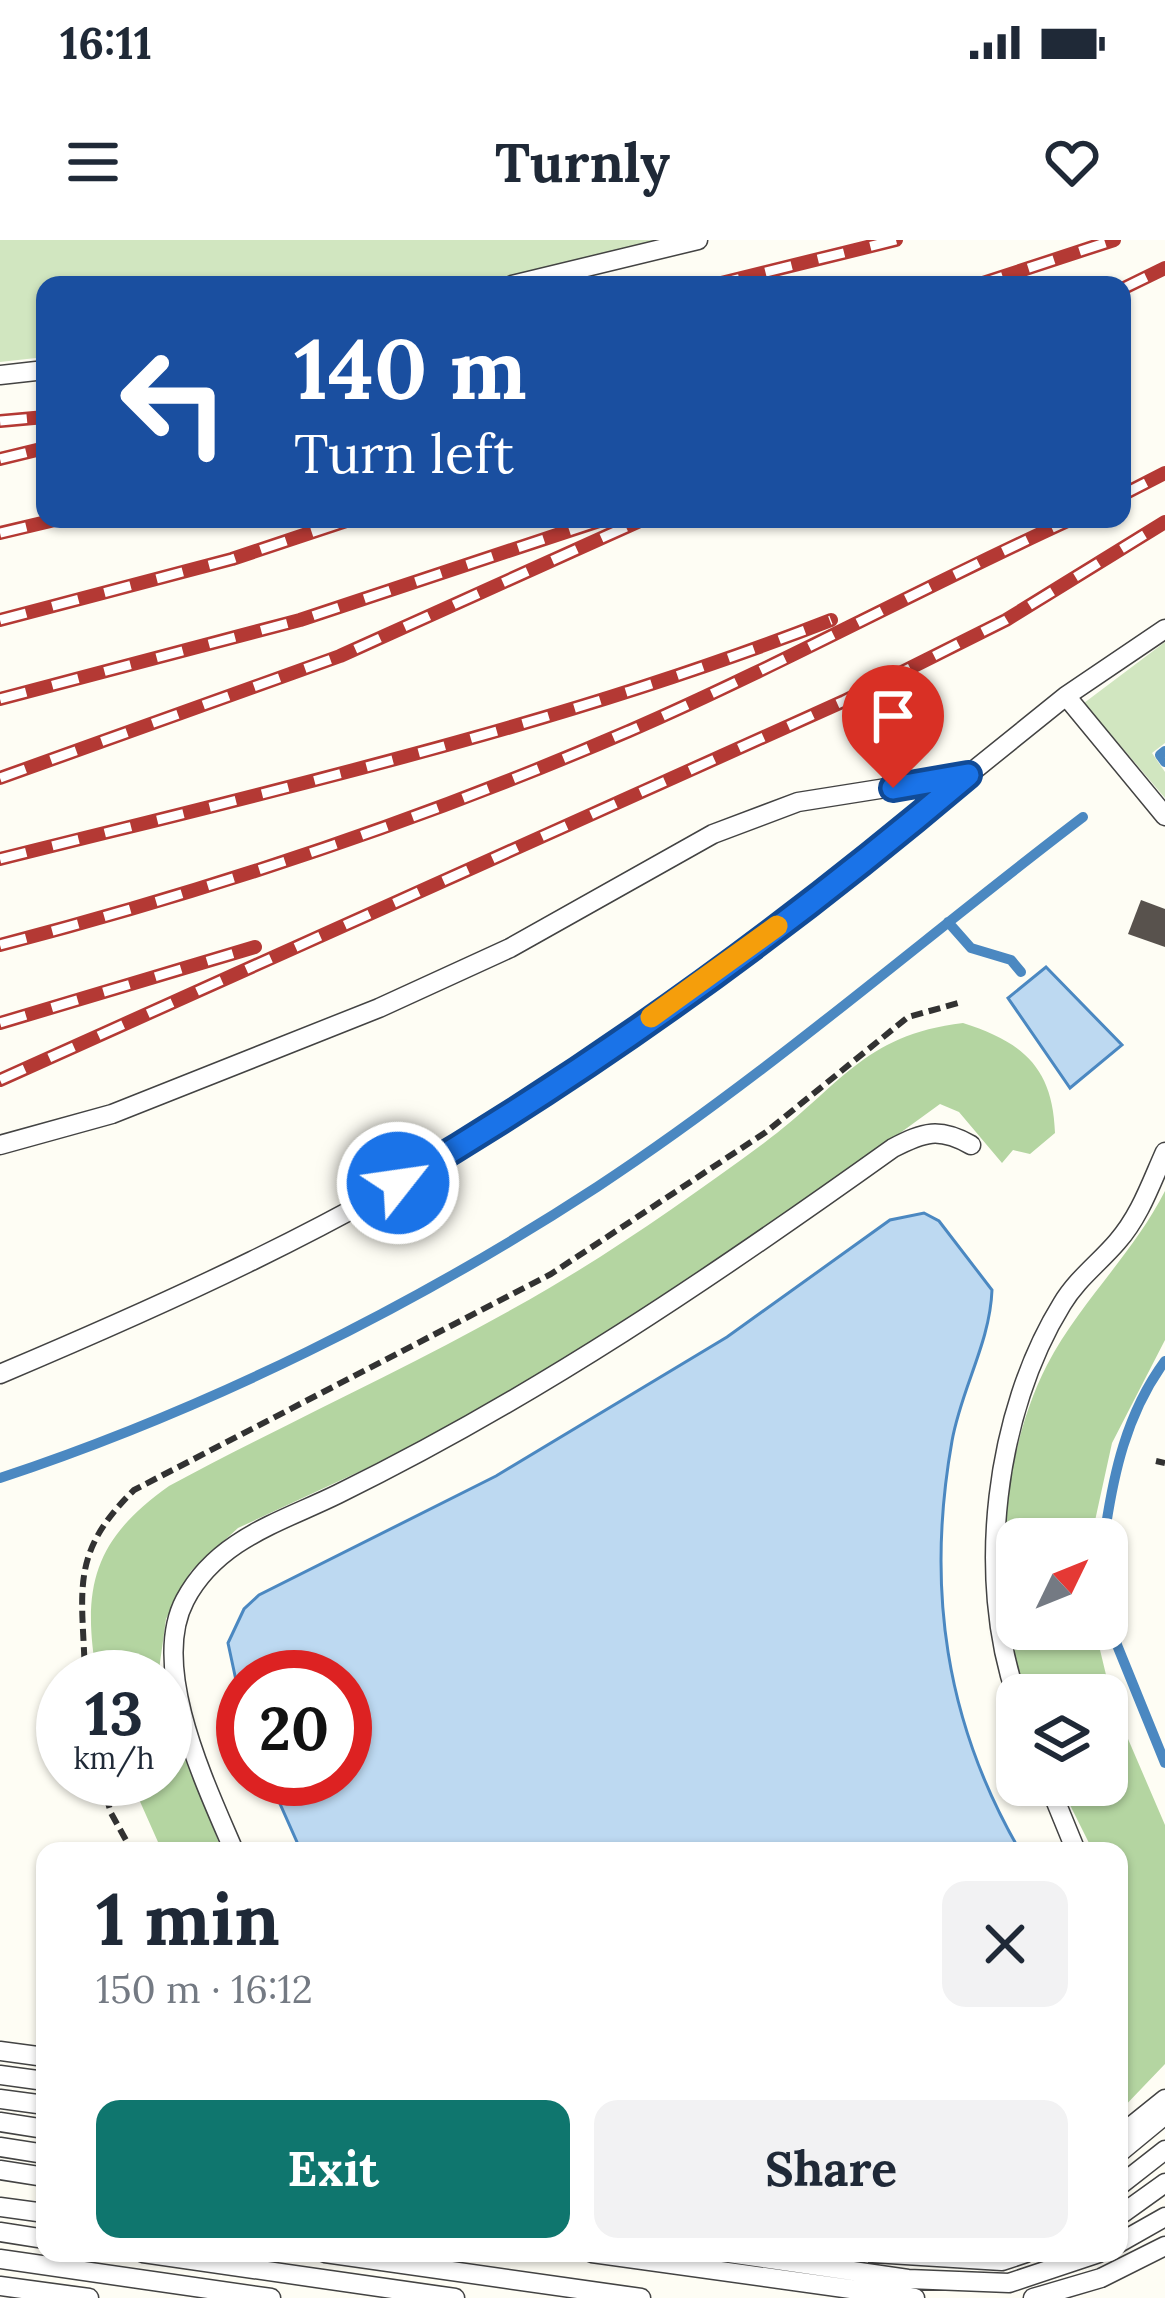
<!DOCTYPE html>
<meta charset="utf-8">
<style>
:root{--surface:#fff;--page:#f2f2f3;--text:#1f2937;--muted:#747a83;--accent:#0f766e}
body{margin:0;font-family:Lora,serif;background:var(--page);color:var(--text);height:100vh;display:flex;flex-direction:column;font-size:45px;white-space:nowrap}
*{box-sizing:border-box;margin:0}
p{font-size:39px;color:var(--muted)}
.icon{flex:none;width:66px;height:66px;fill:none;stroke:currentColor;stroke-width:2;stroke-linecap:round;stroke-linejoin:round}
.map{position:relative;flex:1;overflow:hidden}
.panel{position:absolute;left:36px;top:1602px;width:1092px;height:420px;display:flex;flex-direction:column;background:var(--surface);border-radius:24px;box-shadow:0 3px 9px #0004}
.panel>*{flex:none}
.hud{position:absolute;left:36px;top:36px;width:1095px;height:252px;border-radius:24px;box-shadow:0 3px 9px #0004;background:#1a4fa0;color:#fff;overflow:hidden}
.needle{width:78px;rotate:47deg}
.tools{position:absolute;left:996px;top:1278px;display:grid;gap:24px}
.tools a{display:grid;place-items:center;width:132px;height:132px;border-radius:24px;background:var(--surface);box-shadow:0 3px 9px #0004;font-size:60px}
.speed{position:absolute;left:36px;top:1410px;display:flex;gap:24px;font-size:60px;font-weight:700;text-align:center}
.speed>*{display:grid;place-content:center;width:156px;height:156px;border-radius:50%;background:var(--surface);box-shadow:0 3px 9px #0004;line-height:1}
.speed small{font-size:30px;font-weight:400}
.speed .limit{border:18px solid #d22;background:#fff;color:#111}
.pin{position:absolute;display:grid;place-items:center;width:102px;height:102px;color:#fff;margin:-123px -51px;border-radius:50% 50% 50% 0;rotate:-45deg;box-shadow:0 0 12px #0007}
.pin .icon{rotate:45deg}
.me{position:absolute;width:132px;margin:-66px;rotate:60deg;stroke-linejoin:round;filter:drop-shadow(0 0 9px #0008)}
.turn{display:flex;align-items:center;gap:42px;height:252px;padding:0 60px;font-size:54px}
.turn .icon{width:156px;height:156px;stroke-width:2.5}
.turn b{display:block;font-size:84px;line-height:102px}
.round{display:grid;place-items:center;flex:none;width:126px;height:126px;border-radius:24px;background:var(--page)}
.summary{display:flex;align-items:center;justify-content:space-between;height:204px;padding:0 60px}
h1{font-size:72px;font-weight:700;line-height:90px}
.button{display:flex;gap:24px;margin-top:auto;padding:24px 60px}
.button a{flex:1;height:138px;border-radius:24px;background:var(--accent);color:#fff;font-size:48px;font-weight:700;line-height:138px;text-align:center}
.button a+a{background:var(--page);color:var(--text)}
.status{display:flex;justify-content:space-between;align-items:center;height:84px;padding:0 60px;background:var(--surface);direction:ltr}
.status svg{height:33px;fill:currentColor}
header{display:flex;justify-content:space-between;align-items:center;height:156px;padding:0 60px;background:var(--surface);font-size:54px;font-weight:700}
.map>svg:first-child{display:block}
</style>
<div class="status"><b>16:11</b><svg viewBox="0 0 49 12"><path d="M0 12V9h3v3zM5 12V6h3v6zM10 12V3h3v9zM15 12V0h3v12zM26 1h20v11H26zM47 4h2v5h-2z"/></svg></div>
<header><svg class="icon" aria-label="menu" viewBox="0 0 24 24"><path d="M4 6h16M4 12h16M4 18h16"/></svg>Turnly<svg class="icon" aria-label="heart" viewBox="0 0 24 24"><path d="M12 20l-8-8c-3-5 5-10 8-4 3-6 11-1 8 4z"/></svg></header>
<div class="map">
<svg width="1165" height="2058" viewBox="0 0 1165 2058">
<rect width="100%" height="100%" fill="#fefdf4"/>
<path fill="#d1e6c0" d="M0,0H664L472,45H45V117L0,122Z
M1165,402V503L1152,513L1165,532V558L1084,463Z"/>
<path fill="#b4d5a1" d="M963,783C1023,802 1053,828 1055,893L1030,914L1013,910L1002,923L959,872L940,864L706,1034L477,1177L238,1288L191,1331L166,1379L158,1437H97C81,1347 94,1299 169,1246C295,1178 427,1120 551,1047C624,1004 696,953 764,903C839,848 862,795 963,783Z
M1165,951V1100L1112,1203L1091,1299H1017V1389H1095L1113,1464L1165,1585V1824L1119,1872V1770L1126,1720L1119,1678V1611H1093L1060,1545H1107V1455H1026C991,1358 999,1218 1047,1125C1080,1062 1133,1014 1165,951Z
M165,1462L222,1611H162L130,1539H165Z"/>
<path fill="#bdd9f1" stroke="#4b88c1" stroke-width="3" d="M1046,727L1122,805L1070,848L1008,758Z
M924,973L939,981L992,1050C990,1103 961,1149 952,1201C926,1347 945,1482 1020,1611H301L269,1539H345V1437H243V1473L228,1403L244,1369L259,1355L496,1236L727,1097L890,980Z"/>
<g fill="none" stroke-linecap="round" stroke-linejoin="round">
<path stroke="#4b88c1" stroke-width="10" d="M1165,511L1160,515L1165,522
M948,682L971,708L1011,720L1021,732
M0,1238C208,1169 413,1067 597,947C767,835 921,700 1083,577
M1104,1299C1113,1235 1126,1174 1165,1121
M1107,1343L1117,1405L1165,1523"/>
</g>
<path fill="#58524d" d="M1141,660L1165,669V707L1128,694Z"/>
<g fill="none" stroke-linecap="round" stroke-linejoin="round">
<defs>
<path id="lane" d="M512,45L698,0
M0,135L45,130
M1066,456L1165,576
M968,535L1066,456L1165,389
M0,905L112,874L379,768L510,708L713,594L798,562L968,535C819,661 659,780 494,886C341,985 168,1063 0,1134
M1017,1458C975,1338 995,1172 1062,1064C1077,1039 1099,1023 1117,1002C1140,976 1151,943 1165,912
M1049,1545L1076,1611
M234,1611C206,1545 149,1428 185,1360C217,1299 281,1282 338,1254C536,1157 714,1036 893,908C924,892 939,887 971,905
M0,1811L45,1817
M0,1835L45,1841
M0,1859L45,1865
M0,1882L45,1889
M1119,1896L1165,1859
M0,1907L45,1914
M1119,1913L1165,1875
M0,1930L45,1937
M1119,1946L1165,1910
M0,1967L45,1973
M1119,1976L1165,1943
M0,1992L45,1999
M1119,2003L1165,1977
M143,2013L455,2058
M325,2013L641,2058
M592,2013L915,2058
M729,2013L908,2039L1009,2043L1099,2013
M873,2013L1002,2021L1026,2013
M0,2019L271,2058
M0,2046L89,2058
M1033,2058L1101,2038L1165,2006"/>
</defs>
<use href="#lane" stroke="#434343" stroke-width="21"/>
<path stroke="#323232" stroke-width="6" stroke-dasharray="12 6" stroke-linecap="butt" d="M1156,1221L1165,1223
M85,1437C83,1351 68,1315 134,1250L551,1034L766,892L908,777L962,762
M101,1539L111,1573L132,1611"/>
<use href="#lane" stroke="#fff" stroke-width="18"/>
<defs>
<path id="rail" d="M713,45L896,0
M977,45L1114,0
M1122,49L1165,28
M0,181L45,177
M0,219L45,208
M1122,255L1165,233
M0,293L59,279
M0,380L232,319L352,279
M0,459L300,380L605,279
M0,538L340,416L644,279
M0,619C280,549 562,485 831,380
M0,705C215,649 425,579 629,491C779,426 923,347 1072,279
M0,783L255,707
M0,840L844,461L1006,380L1165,282"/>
</defs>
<use href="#rail" stroke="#b43934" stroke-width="14"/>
<use href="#rail" stroke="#fff" stroke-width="9" stroke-dasharray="27" stroke-linecap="butt"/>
</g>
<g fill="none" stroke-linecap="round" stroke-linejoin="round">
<defs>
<path id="route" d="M398,943C599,825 791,685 968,535L893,548"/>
</defs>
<use href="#route" stroke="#114b97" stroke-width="30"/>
<use href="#route" stroke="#1a73e8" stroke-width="21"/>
<path stroke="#f59e0b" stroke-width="21" d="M651,777L777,686"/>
</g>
</svg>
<div class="tools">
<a><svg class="needle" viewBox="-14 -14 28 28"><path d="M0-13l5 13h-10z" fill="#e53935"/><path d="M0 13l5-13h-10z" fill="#747a83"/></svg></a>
<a><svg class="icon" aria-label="layers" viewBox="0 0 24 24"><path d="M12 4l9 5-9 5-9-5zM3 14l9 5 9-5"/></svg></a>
</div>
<div class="speed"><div>13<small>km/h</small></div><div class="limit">20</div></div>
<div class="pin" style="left:893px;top:548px;background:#d93025"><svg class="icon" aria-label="arrive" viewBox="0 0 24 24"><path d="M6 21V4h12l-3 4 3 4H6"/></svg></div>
<svg class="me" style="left:398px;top:943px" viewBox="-20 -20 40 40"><circle r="17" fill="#1a73e8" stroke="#fff" stroke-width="3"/><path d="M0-11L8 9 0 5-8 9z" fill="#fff"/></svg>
<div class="hud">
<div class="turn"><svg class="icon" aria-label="left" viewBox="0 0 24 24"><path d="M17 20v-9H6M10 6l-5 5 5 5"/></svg><div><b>140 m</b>Turn left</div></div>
</div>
<section class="panel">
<div class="summary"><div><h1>1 min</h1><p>150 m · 16:12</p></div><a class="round"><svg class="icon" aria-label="close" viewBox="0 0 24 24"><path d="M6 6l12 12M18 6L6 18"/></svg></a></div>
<div class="button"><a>Exit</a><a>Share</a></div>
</section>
</div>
